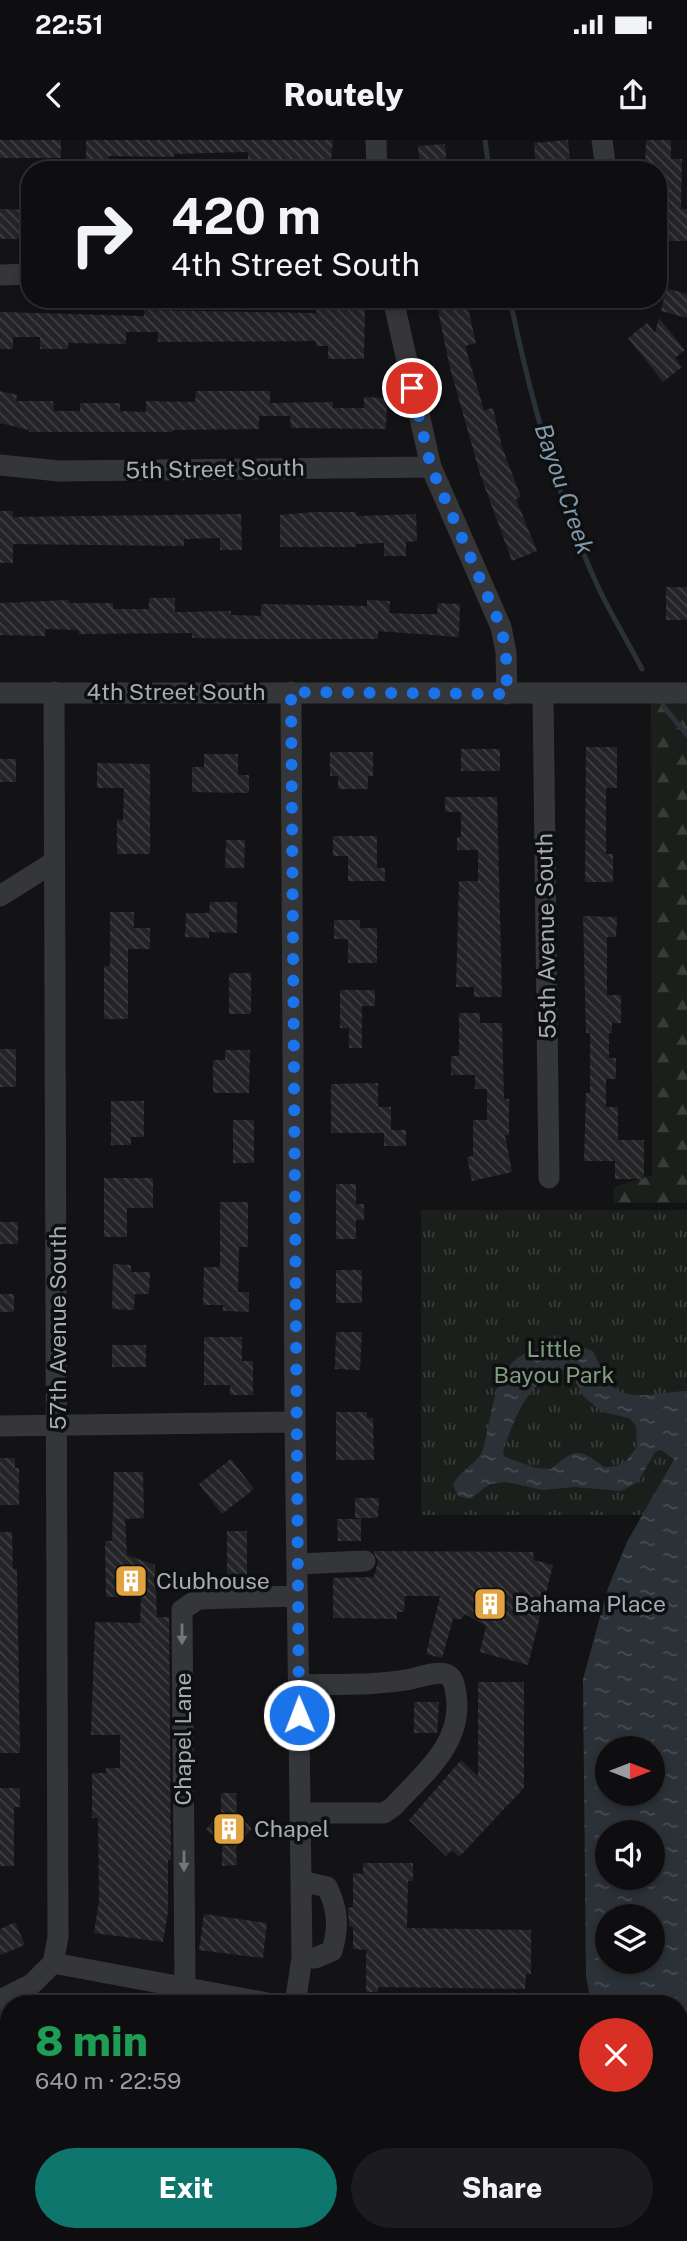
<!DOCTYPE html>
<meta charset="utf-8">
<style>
:root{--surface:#0e0e10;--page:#1c1c1e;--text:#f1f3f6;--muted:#9b9c9f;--line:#2e2e30;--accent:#0f766e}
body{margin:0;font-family:"Public Sans",sans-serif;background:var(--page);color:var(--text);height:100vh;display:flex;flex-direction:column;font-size:26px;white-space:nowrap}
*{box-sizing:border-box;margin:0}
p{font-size:23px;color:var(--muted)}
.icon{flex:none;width:38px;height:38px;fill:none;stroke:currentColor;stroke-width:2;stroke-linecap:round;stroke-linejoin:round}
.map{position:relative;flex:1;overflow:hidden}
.details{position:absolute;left:0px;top:1855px;width:688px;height:247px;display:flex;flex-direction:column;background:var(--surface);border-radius:28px 28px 0 0;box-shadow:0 4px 10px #0003,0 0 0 2px var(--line)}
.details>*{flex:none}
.guide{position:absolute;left:21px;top:21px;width:646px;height:147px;border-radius:28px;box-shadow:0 4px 10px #0003,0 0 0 2px var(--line);background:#0e0e10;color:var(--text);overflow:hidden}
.needle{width:46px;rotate:90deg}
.buttons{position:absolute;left:595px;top:1596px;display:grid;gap:14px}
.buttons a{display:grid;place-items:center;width:70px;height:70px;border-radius:50%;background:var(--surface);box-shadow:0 4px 10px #0003,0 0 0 2px var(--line);font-size:35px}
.pin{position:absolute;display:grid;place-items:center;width:60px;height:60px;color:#fff;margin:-30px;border:4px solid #fff;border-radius:50%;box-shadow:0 2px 7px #0007}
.me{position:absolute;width:77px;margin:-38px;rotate:359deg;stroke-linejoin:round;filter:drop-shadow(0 0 5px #0008)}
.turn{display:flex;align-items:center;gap:24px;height:147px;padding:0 35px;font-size:32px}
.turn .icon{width:91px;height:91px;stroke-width:2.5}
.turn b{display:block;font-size:49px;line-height:60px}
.round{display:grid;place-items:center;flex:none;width:74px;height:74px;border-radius:37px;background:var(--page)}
.summary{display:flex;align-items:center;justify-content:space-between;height:119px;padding:0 35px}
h1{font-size:42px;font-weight:800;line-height:52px;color:#1e9e55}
.action{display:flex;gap:14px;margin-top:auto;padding:14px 35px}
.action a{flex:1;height:80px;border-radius:42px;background:var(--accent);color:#fff;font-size:28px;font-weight:800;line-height:80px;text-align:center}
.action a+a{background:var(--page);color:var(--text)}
.status{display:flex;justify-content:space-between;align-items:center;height:49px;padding:0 35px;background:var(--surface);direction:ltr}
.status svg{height:19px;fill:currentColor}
header{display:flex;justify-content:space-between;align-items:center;height:91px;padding:0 35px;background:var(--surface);font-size:32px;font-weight:800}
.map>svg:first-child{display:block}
</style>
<div class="status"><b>22:51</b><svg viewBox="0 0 49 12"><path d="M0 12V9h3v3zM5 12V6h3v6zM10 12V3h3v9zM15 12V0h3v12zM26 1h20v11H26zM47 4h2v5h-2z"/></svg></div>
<header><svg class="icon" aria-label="back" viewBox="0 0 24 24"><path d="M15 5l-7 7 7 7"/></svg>Routely<svg class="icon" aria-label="share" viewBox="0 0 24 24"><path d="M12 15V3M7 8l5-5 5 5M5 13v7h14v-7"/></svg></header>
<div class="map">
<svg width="687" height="2101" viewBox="0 0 687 2101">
<defs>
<pattern id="forest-firs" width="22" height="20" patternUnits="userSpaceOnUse" patternTransform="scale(1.75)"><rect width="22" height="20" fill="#1a1f1b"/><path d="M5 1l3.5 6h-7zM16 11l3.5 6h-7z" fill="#383d3a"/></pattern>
<pattern id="park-tufts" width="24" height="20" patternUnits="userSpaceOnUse" patternTransform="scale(1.75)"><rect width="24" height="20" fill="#1a1f1b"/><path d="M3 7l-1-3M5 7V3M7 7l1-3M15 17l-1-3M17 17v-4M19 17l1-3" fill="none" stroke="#383d3a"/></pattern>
<pattern id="water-ripples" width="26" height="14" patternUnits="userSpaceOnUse" patternTransform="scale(1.75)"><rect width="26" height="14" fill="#2b3237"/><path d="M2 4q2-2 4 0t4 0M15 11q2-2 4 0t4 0" fill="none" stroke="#474d52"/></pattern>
<pattern id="building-back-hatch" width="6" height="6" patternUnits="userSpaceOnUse" patternTransform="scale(1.75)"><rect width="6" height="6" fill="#242426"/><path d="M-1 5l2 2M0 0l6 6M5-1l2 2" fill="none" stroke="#414143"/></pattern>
</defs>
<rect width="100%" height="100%" fill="#131315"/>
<path fill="url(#forest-firs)" d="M651,562H687V1063H613L614,1047L652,1035Z"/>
<path fill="url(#park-tufts)" d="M421,1070H687V1293L643,1375H421Z"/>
<path fill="url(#water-ripples)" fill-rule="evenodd" d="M581,1207L593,1211C598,1221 602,1232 608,1241C623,1265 663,1251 687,1251V2101L679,2088V1864H591L586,1836L583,1539L608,1448L627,1402L674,1319L661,1310L655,1312L638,1342L621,1351L574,1347L543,1350L506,1342L490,1344L470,1359L458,1356L453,1346C459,1329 477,1326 483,1309C493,1277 492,1222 532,1211C547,1206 566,1208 581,1207ZM564,1229L571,1232L583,1256L602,1272L629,1278L636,1286L637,1307L627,1320L617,1326L604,1327C580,1308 575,1308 551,1329L536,1328L505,1317L503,1311C515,1278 527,1241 564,1229ZM607,1608H653V1654H607ZM607,1692H653V1738H607ZM607,1776H653V1822H607Z"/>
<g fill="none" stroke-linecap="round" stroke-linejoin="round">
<path stroke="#2b3237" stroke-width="5" d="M485,0L489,30
M510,159C530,257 557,358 599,449C612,476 628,502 642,529
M664,567L687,595"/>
</g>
<path fill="url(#building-back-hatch)" d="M0,0H61V18H0Z
M86,0H333L331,20L248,19V12L174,14V17L109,16V21H86Z
M568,0L571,30H536L534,3Z
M646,0H671V19H682L681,69H687V101H660L658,30H645Z
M445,4L447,30H420L418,6Z
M0,69L30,70V99H0Z
M666,148L687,154V178L661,171Z
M467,164L476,203L465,206L484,270L493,268L502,307L521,357L516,359L537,411L512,421L480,334L449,224L438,170Z
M144,170L316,173V170H365L364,219H328V206H316V201L158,202V192H126V204L68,203V209H40V197H13V209H0V172L144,176Z
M659,178L685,210L675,218L682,227L663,242L628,198L647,183L655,193Z
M0,251L17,255L16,261H53L54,271H80V263H120V271L146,272V261L195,262L196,251H270V263L333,262V268H364V257L387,258L386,289L291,288L290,276H259V289L173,290V292H29V290L0,283Z
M0,371H13V377L241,374L242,410H220V398L184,399V406L13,404V423H0Z
M314,372H356V376L416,374L417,401L406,402V416H384V403L356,404V407H280V375Z
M666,447H687V480H666Z
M149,458H175V472L231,471V475L261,476V464L367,466V460L390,461L389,473L415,474H437L438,463L460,464L459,497L378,491V499H247L192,498V493L79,494V490L45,489V496L0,495V463L69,460V463H113V469H149Z
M586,607H617V648H606V714H613V742H585Z
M461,609H500V631H461Z
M330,612H373V636H368V649H338V636H330Z
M204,614H238V635H249V653L192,652V627H204Z
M0,619H16V642H0Z
M97,623L150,624V714H117V680H123L124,648H97Z
M445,657H497L502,857H474V847H456L459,741H478V710H457V697H461V672H445Z
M333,696H377V728H385V741H348V716H333Z
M226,700H245L244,728H225Z
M210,762H237V793L209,792V798L185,797L186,773H209Z
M110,772H134V788H150V809H128V879H104V826H110Z
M583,776L617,777L616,797H607V855H621V883H612V893H609V918H616V939H606V967H618V1000H644V1039H615V1021H584L586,953H590V893H586Z
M334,780H360V788H377V823H348V799H334Z
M229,833H251V874H229Z
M340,850H375V866H362V908H349V888H340Z
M459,873H480V883H502L504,959H509V995H505L512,1032L472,1041L467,1017L473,1016V980H487V949H475V935H451V916H459Z
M0,909H16V947H0Z
M225,910H250L249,953H213V920H225Z
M378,943V967H391V990H406V1006H384V993H331V944Z
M111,961H144V997H131V1005H111Z
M233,980H254V1023H233Z
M104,1038H153V1068H127V1097H104Z
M336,1044H356V1064H364V1080H356V1099H336Z
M220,1062H248V1107H239L238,1152H249V1172L223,1171V1165H203L204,1127H220Z
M0,1082H18V1104H0Z
M113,1124L131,1125V1132H150L149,1154H135L134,1170L112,1169Z
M336,1130H362V1163H336Z
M0,1154H14V1172H0Z
M336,1192H362L360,1230L335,1229Z
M204,1197H242V1221H253V1255H230V1245H204Z
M112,1205H146V1227H112Z
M336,1272H367V1278H373L374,1320H336Z
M0,1318H15V1328H19V1365H0Z
M231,1319L254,1349L222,1374L199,1344Z
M114,1332H143L144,1378L125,1379L127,1415L155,1425L157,1477H169L171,1720H168V1771L163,1802L94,1793L99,1761L98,1678H92V1633H106V1628H120V1595H91L95,1482L140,1483L141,1456L106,1457L105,1401H112Z
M355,1358H379L378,1378H355Z
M337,1379H361V1401H338Z
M227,1391H247V1441H227Z
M0,1392H12L13,1429H17L20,1613H0Z
M373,1411L533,1412L534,1420L553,1425L528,1525L480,1512L486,1486L465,1474L462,1479H453L442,1518L426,1514L440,1456H405L404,1472H397V1479L333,1478V1438L374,1437L378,1421Z
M478,1542H524V1648L459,1717L452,1710L446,1716L409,1680L461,1620L478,1636Z
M414,1562H439L437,1593H414Z
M0,1648H20V1667H14V1726H0Z
M221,1653H236L237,1672L252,1689L236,1704L237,1725L222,1726V1704L206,1689L221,1673Z
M363,1723H413V1741H408L407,1788L531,1790V1834H526L525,1849L378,1847V1852H366V1810L353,1809V1787L349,1786L348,1768L353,1767V1733L363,1734Z
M204,1774L267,1783L263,1818L199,1810Z
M15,1782L25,1805L0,1815V1789Z"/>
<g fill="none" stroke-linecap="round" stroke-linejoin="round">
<path stroke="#35363a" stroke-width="21" d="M376,0L377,30
M602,0L606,30
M0,135L30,134
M393,159L431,327L501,487L506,512L507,554
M0,325L59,331L431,327
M291,552L295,1282L302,1818L295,1864
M0,553H687
M543,554L549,1038
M0,756L54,722
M0,1286L295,1282
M298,1424L365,1421
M298,1545C335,1544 374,1546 411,1539C420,1537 439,1530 448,1535C454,1539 455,1547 456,1554C464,1603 424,1633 394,1666L384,1673H300
M301,1741L327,1747C338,1769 339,1787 332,1811L315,1818H302
M53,1823L58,1797L54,552
M185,1846L182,1470L198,1459L297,1456
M0,1860L32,1844L53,1823L273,1864
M513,1864V1863
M425,2101L427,2093"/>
</g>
<defs><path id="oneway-solid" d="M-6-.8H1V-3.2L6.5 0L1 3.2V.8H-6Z" transform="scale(1.75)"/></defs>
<g fill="#73767d">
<use href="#oneway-solid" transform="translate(182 1494) rotate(90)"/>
<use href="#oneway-solid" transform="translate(184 1721) rotate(90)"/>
</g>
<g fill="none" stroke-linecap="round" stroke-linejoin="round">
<path stroke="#1a73e8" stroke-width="12" stroke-dasharray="0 21.6" d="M299,1575L291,552L507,554L506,512L501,487L431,327L412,248"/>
</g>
<defs>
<symbol id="building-square" viewBox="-11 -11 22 22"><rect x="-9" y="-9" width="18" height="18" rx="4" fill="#e0a340" stroke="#0e0f10"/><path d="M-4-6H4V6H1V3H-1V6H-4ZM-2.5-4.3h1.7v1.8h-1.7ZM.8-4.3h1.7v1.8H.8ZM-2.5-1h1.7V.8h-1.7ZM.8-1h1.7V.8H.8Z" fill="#fff"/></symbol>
</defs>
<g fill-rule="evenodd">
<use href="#building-square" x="112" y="1422" width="38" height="38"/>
<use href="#building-square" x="471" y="1445" width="38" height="38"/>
<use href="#building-square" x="210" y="1670" width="38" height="38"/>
</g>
<g text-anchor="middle" stroke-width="7" stroke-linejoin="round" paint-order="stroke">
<g font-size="23" fill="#a6abb4" stroke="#0e0f10">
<text transform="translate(215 329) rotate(-1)" y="8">5th Street South</text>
<text x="176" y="560">4th Street South</text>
<text transform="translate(546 796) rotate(-91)" y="8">55th Avenue South</text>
<text transform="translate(58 1188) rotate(-90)" y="8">57th Avenue South</text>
<text transform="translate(183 1599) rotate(-90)" y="8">Chapel Lane</text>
</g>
<g font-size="23" fill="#7f9d80" stroke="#0e0f10">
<text x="554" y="1217">Little<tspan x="554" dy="26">Bayou Park</tspan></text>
</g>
<g font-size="23" fill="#a6abb4" stroke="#0e0f10" text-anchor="start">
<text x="156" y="1449">Clubhouse</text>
<text x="514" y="1472">Bahama Place</text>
<text x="254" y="1697">Chapel</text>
</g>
<g font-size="24" font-style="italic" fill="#809aac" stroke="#0e0f10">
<text transform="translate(564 349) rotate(71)" y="8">Bayou Creek</text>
</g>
</g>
</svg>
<div class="buttons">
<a><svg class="needle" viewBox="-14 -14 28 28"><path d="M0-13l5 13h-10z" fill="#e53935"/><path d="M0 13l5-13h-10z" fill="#9b9c9f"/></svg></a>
<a><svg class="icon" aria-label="sound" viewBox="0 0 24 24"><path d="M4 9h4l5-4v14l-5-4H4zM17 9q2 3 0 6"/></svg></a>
<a><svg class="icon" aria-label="layers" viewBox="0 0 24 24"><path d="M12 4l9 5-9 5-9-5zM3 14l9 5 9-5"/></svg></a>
</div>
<div class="pin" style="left:412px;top:248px;background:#d93025"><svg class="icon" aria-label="arrive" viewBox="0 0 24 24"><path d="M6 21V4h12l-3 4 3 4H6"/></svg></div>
<svg class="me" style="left:299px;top:1575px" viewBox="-20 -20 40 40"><circle r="17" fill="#1a73e8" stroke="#fff" stroke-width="3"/><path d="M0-11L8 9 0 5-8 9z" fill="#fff"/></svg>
<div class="guide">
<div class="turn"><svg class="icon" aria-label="right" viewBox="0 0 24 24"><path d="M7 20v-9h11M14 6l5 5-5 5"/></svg><div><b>420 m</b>4th Street South</div></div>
</div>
<section class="details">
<div class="summary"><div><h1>8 min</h1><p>640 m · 22:59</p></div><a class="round" style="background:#d93025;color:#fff"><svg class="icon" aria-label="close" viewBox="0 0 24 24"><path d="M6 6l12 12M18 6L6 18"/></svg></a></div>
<div class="action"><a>Exit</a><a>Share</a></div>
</section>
</div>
